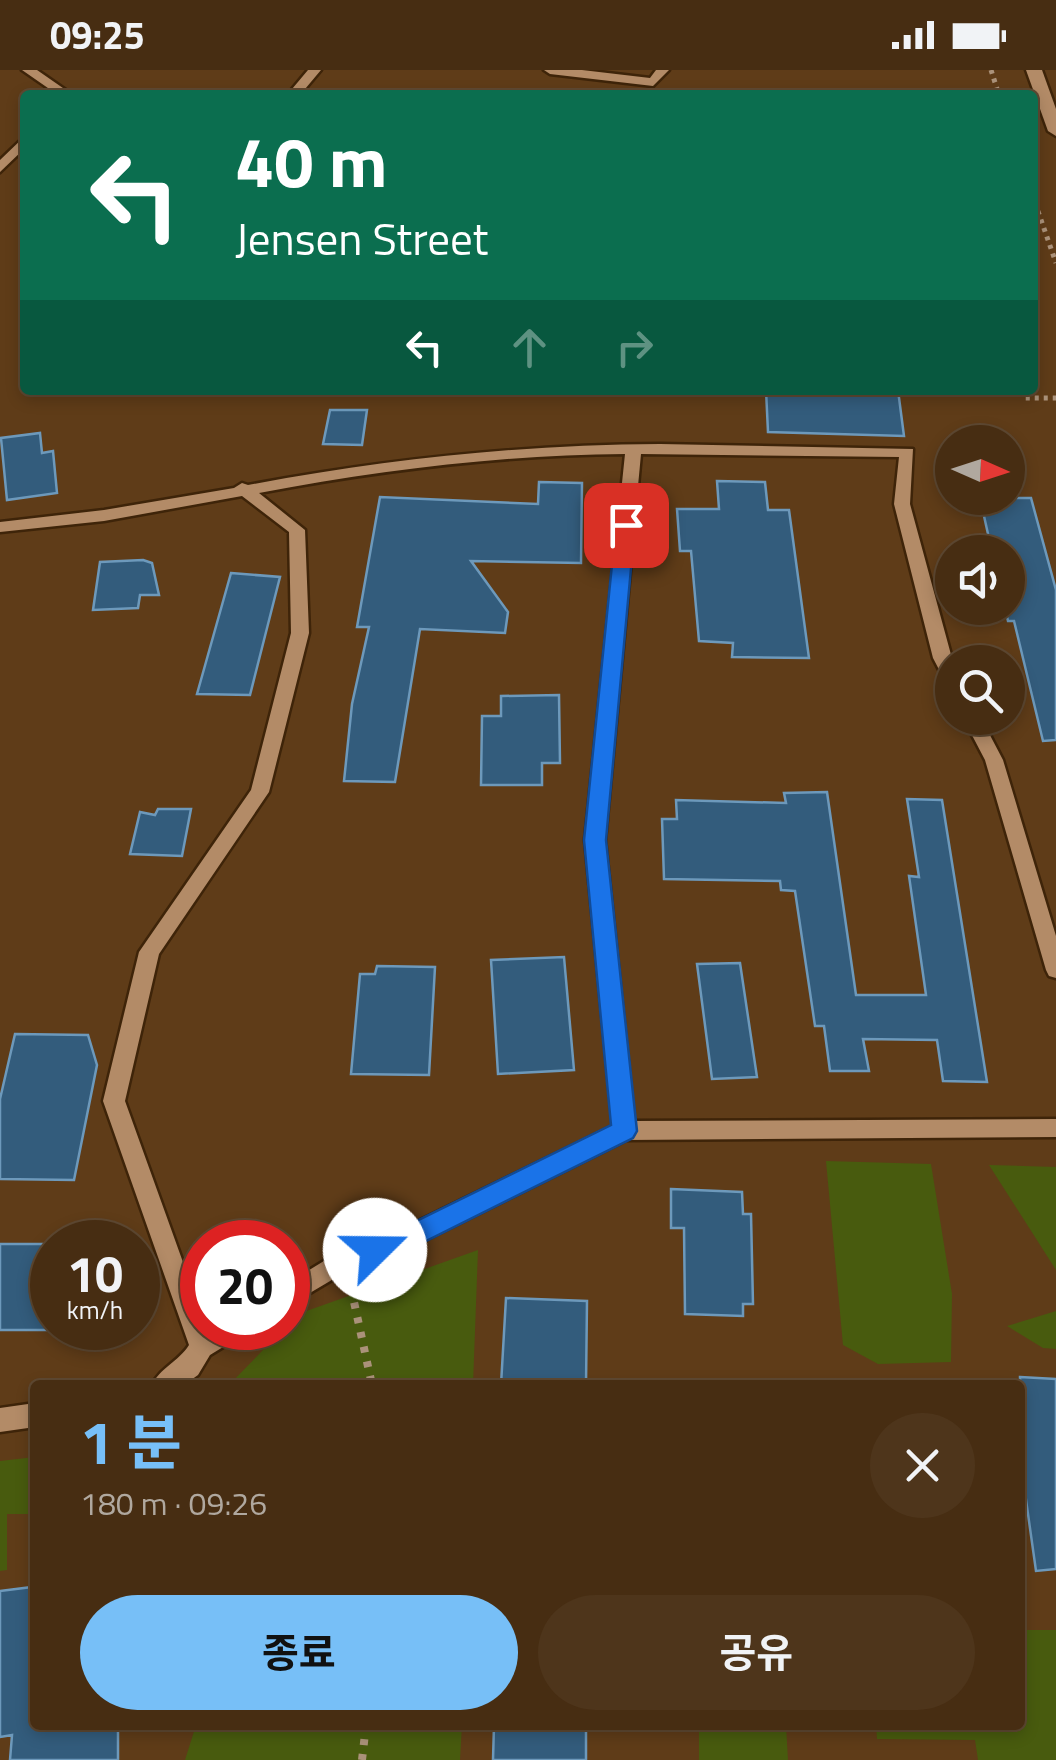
<!DOCTYPE html>
<html lang="ko">
<meta charset="utf-8">
<style>
:root{--surface:#472d12;--page:#4e351b;--text:#f1f3f6;--muted:#b0a89f;--line:#5f4932;--accent:#77bff7}
body{margin:0;font-family:"Titillium Web","Noto Sans KR",sans-serif;background:var(--page);color:var(--text);height:100vh;display:flex;flex-direction:column;font-size:38px;white-space:nowrap}
*{box-sizing:border-box;margin:0}
p{font-size:32px;color:var(--muted)}
.icon{flex:none;width:55px;height:55px;fill:none;stroke:currentColor;stroke-width:2;stroke-linecap:round;stroke-linejoin:round}
.map{position:relative;flex:1;overflow:hidden}
.side{position:absolute;left:30px;top:1310px;width:995px;height:350px;display:flex;flex-direction:column;background:var(--surface);border-radius:10px;box-shadow:0 5px 15px #0003,0 0 0 2px var(--line)}
.side>*{flex:none}
.banner{position:absolute;left:20px;top:20px;width:1018px;height:305px;border-radius:10px;box-shadow:0 5px 15px #0003,0 0 0 2px var(--line);background:#0b6e4f;color:#fff;overflow:hidden}
.needle{width:65px;rotate:93deg}
.tools{position:absolute;left:935px;top:355px;display:grid;gap:20px}
.tools a{display:grid;place-items:center;width:90px;height:90px;border-radius:50%;background:var(--surface);box-shadow:0 5px 15px #0003,0 0 0 2px var(--line);font-size:50px}
.speed{position:absolute;left:30px;top:1150px;display:flex;gap:20px;font-size:50px;font-weight:700;text-align:center}
.speed>*{display:grid;place-content:center;width:130px;height:130px;border-radius:50%;background:var(--surface);box-shadow:0 5px 15px #0003,0 0 0 2px var(--line);line-height:1}
.speed small{font-size:25px;font-weight:400}
.speed .limit{border:15px solid #d22;background:#fff;color:#111}
.pin{position:absolute;display:grid;place-items:center;width:85px;height:85px;color:#fff;margin:-42px;border-radius:20px;box-shadow:0 5px 15px #0006}
.me{position:absolute;width:110px;margin:-55px;rotate:68deg;stroke-linejoin:round;filter:drop-shadow(0 0 8px #0008)}
.turn{display:flex;align-items:center;gap:35px;height:210px;padding:0 50px;font-size:45px}
.turn .icon{width:130px;height:130px;stroke-width:2.5}
.turn b{display:block;font-size:70px;line-height:85px}
.lanes{display:flex;align-items:center;height:95px;padding:0 50px;background:#0003;justify-content:center;gap:50px;direction:ltr}
.lanes .off{opacity:.35}
.round{display:grid;place-items:center;flex:none;width:105px;height:105px;border-radius:52px;background:var(--page)}
.head{display:flex;align-items:center;justify-content:space-between;height:170px;padding:0 50px}
h1{font-size:60px;font-weight:700;line-height:75px;color:var(--accent)}
.action{display:flex;gap:20px;margin-top:auto;padding:20px 50px}
.action a{flex:1;height:115px;border-radius:60px;background:var(--accent);color:#111;font-size:40px;font-weight:700;line-height:115px;text-align:center}
.action a+a{background:var(--page);color:var(--text)}
.status{display:flex;justify-content:space-between;align-items:center;height:70px;padding:0 50px;background:var(--surface);direction:ltr}
.status svg{height:28px;fill:currentColor}
.map>svg:first-child{display:block}
</style>
<div class="status"><b>09:25</b><svg viewBox="0 0 49 12"><path d="M0 12V9h3v3zM5 12V6h3v6zM10 12V3h3v9zM15 12V0h3v12zM26 1h20v11H26zM47 4h2v5h-2z"/></svg></div>
<div class="map">
<svg width="1056" height="1690" viewBox="0 0 1056 1690">
<rect width="100%" height="100%" fill="#5f3c18"/>
<path fill="#485b0e" d="M826,1091L931,1094L952,1224L951,1292L878,1294L843,1275Z
M989,1095L1056,1097V1200Z
M478,1180L473,1315H229L298,1244Z
M1056,1241V1279L1043,1278L1007,1256Z
M35,1387V1444H7V1500L0,1501V1391Z
M1020,1560H1056V1690H978L975,1670L877,1669L876,1655H1020Z
M196,1655H462L460,1690H185Z
M699,1655H786L788,1690H699Z"/>
<path fill="#335c7c" stroke="#6d99bb" stroke-width="2.5" d="M766,320H898L904,366L768,362Z
M330,340H367L362,375L323,374Z
M40,363L42,383L53,381L57,423L7,430L1,368Z
M717,411L765,412L768,440H789L809,588L732,587L733,573L699,571L691,481H680L677,439H719Z
M539,412L582,413L581,493L471,491L508,542L505,563L420,559L395,712L344,711L352,634L369,557H357L380,427L538,434Z
M980,428H1031L1056,520V670L1043,671L1014,551H1008L1005,538L1008,482H992Z
M143,490L152,493L159,525H140L138,538L93,540L100,492Z
M231,503L280,507L250,625L197,624Z
M559,625L560,693H542V715H481L482,646H501V626Z
M827,722L856,925H926L909,806L919,807L907,729L942,730L987,1012L943,1011L937,970L863,969L869,1001H830L824,956H815L795,821L781,820L780,811L664,809L662,749H677L676,730L786,733L784,723Z
M158,739H191L182,786L130,784L140,742L155,745Z
M564,887L574,1000L498,1004L491,890Z
M740,893L757,1007L712,1009L697,894Z
M377,896L435,897L429,1005L351,1004L360,904H375Z
M15,964L88,965L97,995L74,1110L0,1109V1029Z
M671,1119L742,1122L743,1144H751L753,1234H743V1246L685,1244L684,1158H671Z
M0,1174H52V1260H0Z
M506,1228L587,1231L586,1315H501Z
M1020,1307L1056,1309V1499L1036,1501L1020,1387Z
M32,1517L31,1531L35,1530V1655H118V1690H10L12,1665L0,1667V1521Z
M494,1655H586V1690H493Z"/>
<g fill="none" stroke-linecap="round" stroke-linejoin="round">
<defs>
<path id="lane" d="M22,0H37L73,25H58Z
M308,0H321L300,25H287Z
M544,0H582L650,8L656,0H669L653,16L550,4Z
M25,66V78L0,102V90Z
M660,374L913,379L910,434L953,592L952,615L946,613L933,588L894,434L899,387L641,384L605,770L634,1051L1056,1049V1067L626,1070L413,1176L352,1198L288,1236V1213L337,1183L398,1161L613,1056L585,770L625,384C501,385 381,400 259,423L305,460L309,563L269,722L159,884L125,1031L202,1245V1258L208,1260L213,1258H245L241,1266L210,1285L198,1305L184,1315H152C159,1299 179,1291 189,1275L103,1031L139,882L251,720L291,563L289,462L242,426L104,451L0,462V452L104,440L234,418L242,413L248,415C387,389 519,375 660,374Z
M963,648H981L1003,690L1056,866V908L1049,906L1046,900L985,690Z
M35,1333V1357L0,1362V1338Z"/>
<path id="secondary" d="M1026,0H1042L1056,39V66L1048,61Z"/>
</defs>
<use href="#lane" stroke="#3e2409" stroke-width="5"/>
<use href="#secondary" stroke="#3e2409" stroke-width="5"/>
<path stroke="#ab927a" stroke-width="5" stroke-dasharray="4 5" stroke-linecap="butt" d="M991,0L999,25
M1032,124L1056,193
M1023,320L1025,328H1056"/>
<path stroke="#ab927a" stroke-width="8" stroke-dasharray="6 9" stroke-linecap="butt" d="M351,1218L372,1315
M362,1690L366,1655"/>
<use href="#lane" fill="#b38b67" fill-rule="evenodd"/>
<use href="#secondary" fill="#b38b67" fill-rule="evenodd"/>
</g>
<path fill="#1a73e8" stroke="#114b97" stroke-width="2.5" d="M626,449L635,455L606,770L637,1061L633,1068L414,1177L375,1191L366,1188L362,1180L366,1171L398,1160L611,1055L584,770L616,455Z"/>
</svg>
<div class="tools">
<a><svg class="needle" viewBox="-14 -14 28 28"><path d="M0-13l5 13h-10z" fill="#e53935"/><path d="M0 13l5-13h-10z" fill="#b0a89f"/></svg></a>
<a><svg class="icon" aria-label="sound" viewBox="0 0 24 24"><path d="M4 9h4l5-4v14l-5-4H4zM17 9q2 3 0 6"/></svg></a>
<a><svg class="icon" aria-label="search" viewBox="0 0 24 24"><circle cx="10" cy="10" r="6"/><path d="M15 15l6 6"/></svg></a>
</div>
<div class="speed"><div>10<small>km/h</small></div><div class="limit">20</div></div>
<div class="pin" style="left:626px;top:455px;background:#d93025"><svg class="icon" aria-label="arrive" viewBox="0 0 24 24"><path d="M6 21V4h12l-3 4 3 4H6"/></svg></div>
<svg class="me" style="left:375px;top:1180px" viewBox="-20 -20 40 40"><circle r="19" fill="#fff"/><path d="M0-13L10 11 0 6-10 11z" fill="#1a73e8"/></svg>
<div class="banner">
<div class="turn"><svg class="icon" aria-label="left" viewBox="0 0 24 24"><path d="M17 20v-9H6M10 6l-5 5 5 5"/></svg><div><b>40 m</b>Jensen Street</div></div>
<div class="lanes"><svg class="icon" aria-label="left" viewBox="0 0 24 24"><path d="M17 20v-9H6M10 6l-5 5 5 5"/></svg><svg class="icon off" aria-label="ahead" viewBox="0 0 24 24"><path d="M12 20V5M6 11l6-6 6 6"/></svg><svg class="icon off" aria-label="right" viewBox="0 0 24 24"><path d="M7 20v-9h11M14 6l5 5-5 5"/></svg></div>
</div>
<section class="side">
<div class="head"><div><h1>1 분</h1><p>180 m · 09:26</p></div><a class="round"><svg class="icon" aria-label="close" viewBox="0 0 24 24"><path d="M6 6l12 12M18 6L6 18"/></svg></a></div>
<div class="action"><a>종료</a><a>공유</a></div>
</section>
</div>
